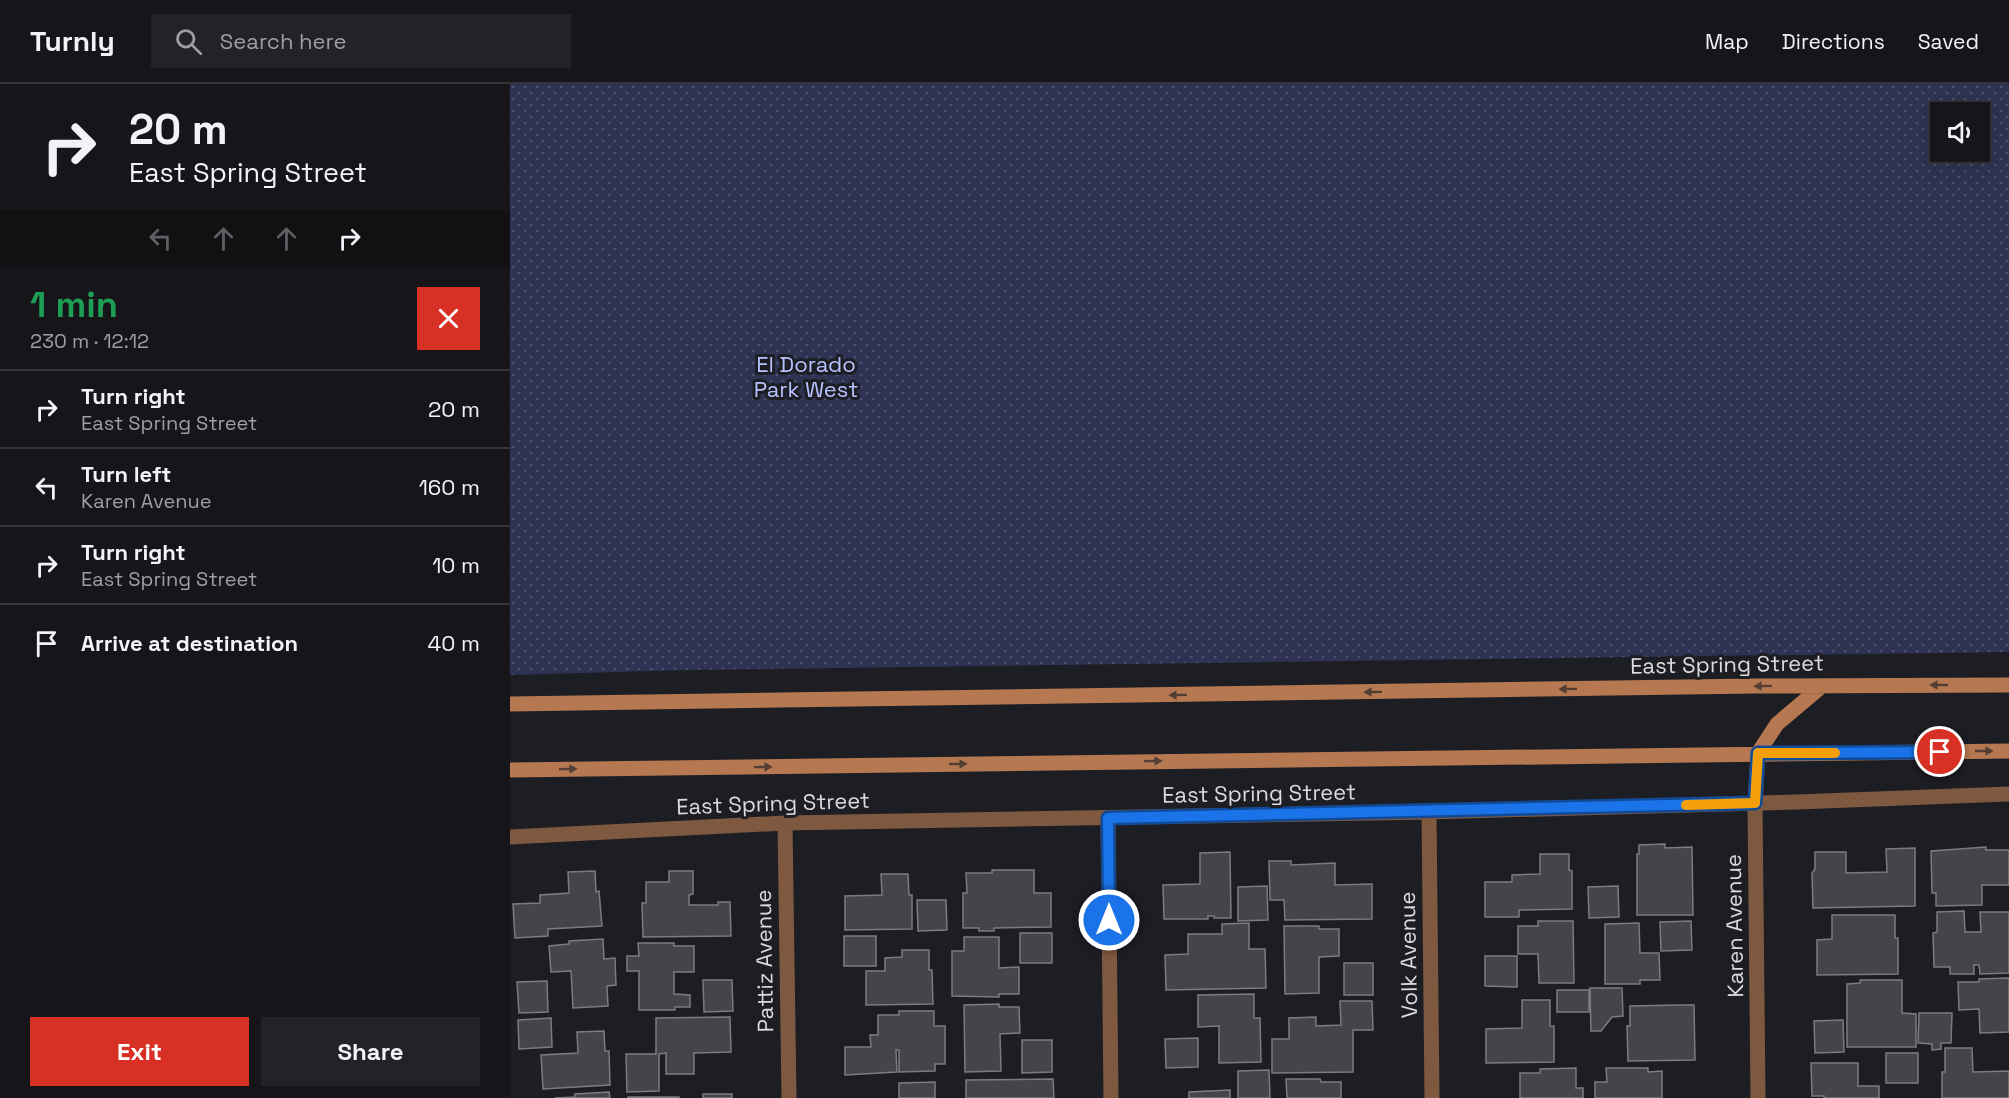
<!DOCTYPE html>
<meta charset="utf-8">
<style>
:root{--surface:#16161a;--page:#232327;--text:#f1f3f6;--muted:#9e9fa2;--line:#353539;--accent:#d93025}
body{margin:0;font-family:"Space Grotesk",sans-serif;background:var(--page);color:var(--text);height:100vh;display:flex;flex-direction:column;font-size:22px;white-space:nowrap}
*{box-sizing:border-box;margin:0}
p{font-size:20px;color:var(--muted)}
.icon{flex:none;width:33px;height:33px;fill:none;stroke:currentColor;stroke-width:2;stroke-linecap:round;stroke-linejoin:round}
.map{position:relative;flex:1;overflow:hidden}
.sheet{display:flex;flex-direction:column;background:var(--surface);width:510px}
.sheet>*{flex:none}
.top-card{background:#16161a;color:var(--text);overflow:hidden}
.buttons{position:absolute;left:1420px;top:18px;display:grid;gap:12px}
.buttons a{display:grid;place-items:center;width:60px;height:60px;border-radius:0px;background:var(--surface);box-shadow:0 6px 24px #0002,0 0 0 2px var(--line);font-size:30px}
.pin{position:absolute;display:grid;place-items:center;width:51px;height:51px;color:#fff;margin:-26px;border:3px solid #fff;border-radius:50%;box-shadow:0 2px 6px #0007}
.me{position:absolute;width:66px;margin:-33px;rotate:0deg;stroke-linejoin:round;filter:drop-shadow(0 0 4px #0008)}
.turn{display:flex;align-items:center;gap:21px;height:126px;padding:0 30px;font-size:27px}
.turn .icon{width:78px;height:78px;stroke-width:2.5}
.turn b{display:block;font-size:42px;line-height:51px}
.lanes{display:flex;align-items:center;height:57px;padding:0 30px;background:#0003;justify-content:center;gap:30px;direction:ltr}
.lanes .off{opacity:.35}
.round{display:grid;place-items:center;flex:none;width:63px;height:63px;border-radius:0px;background:var(--page)}
.headline{display:flex;align-items:center;justify-content:space-between;height:102px;padding:0 30px}
h1{font-size:36px;font-weight:700;line-height:45px;color:#1e9e55}
.button{display:flex;gap:12px;margin-top:auto;padding:12px 30px}
.button a{flex:1;height:69px;border-radius:0px;background:var(--accent);color:#fff;font-size:24px;font-weight:700;line-height:69px;text-align:center}
.button a+a{background:var(--page);color:var(--text)}
ul{padding:0;list-style:none}
li{display:flex;align-items:center;gap:18px;height:78px;padding:0 30px;border-top:2px solid var(--line)}
li div{flex:1}
li b{display:block;font-size:22px}
li em{font-style:normal}
header{display:flex;align-items:center;gap:36px;box-sizing:border-box;height:84px;padding:0 30px;background:var(--surface);border-bottom:2px solid var(--line)}
header strong{font-size:28px}
nav{display:flex;gap:33px;margin-inline-start:auto;font-size:21px}
.search{width:420px;height:54px;background:var(--page);display:flex;align-items:center;gap:15px;box-sizing:border-box;padding:0 21px;border-radius:0px;color:var(--muted);font-size:22px}
main{display:flex;flex:1;min-height:0}
.map>svg:first-child{display:block}
</style>
<header>
<strong>Turnly</strong>
<div class="search"><svg class="icon" aria-label="search" viewBox="0 0 24 24"><circle cx="10" cy="10" r="6"/><path d="M15 15l6 6"/></svg>Search here</div>
<nav><a>Map</a><a>Directions</a><a>Saved</a></nav>
</header>
<main>
<section class="sheet">
<div class="top-card">
<div class="turn"><svg class="icon" aria-label="right" viewBox="0 0 24 24"><path d="M7 20v-9h11M14 6l5 5-5 5"/></svg><div><b>20 m</b>East Spring Street</div></div>
<div class="lanes"><svg class="icon off" aria-label="left" viewBox="0 0 24 24"><path d="M17 20v-9H6M10 6l-5 5 5 5"/></svg><svg class="icon off" aria-label="ahead" viewBox="0 0 24 24"><path d="M12 20V5M6 11l6-6 6 6"/></svg><svg class="icon off" aria-label="ahead" viewBox="0 0 24 24"><path d="M12 20V5M6 11l6-6 6 6"/></svg><svg class="icon" aria-label="right" viewBox="0 0 24 24"><path d="M7 20v-9h11M14 6l5 5-5 5"/></svg></div>
</div>
<div class="headline"><div><h1>1 min</h1><p>230 m · 12:12</p></div><a class="round" style="background:#d93025;color:#fff"><svg class="icon" aria-label="close" viewBox="0 0 24 24"><path d="M6 6l12 12M18 6L6 18"/></svg></a></div>
<ul>
<li><svg class="icon" aria-label="right" viewBox="0 0 24 24"><path d="M7 20v-9h11M14 6l5 5-5 5"/></svg><div><b>Turn right</b><p>East Spring Street</p></div><em>20 m</em></li>
<li><svg class="icon" aria-label="left" viewBox="0 0 24 24"><path d="M17 20v-9H6M10 6l-5 5 5 5"/></svg><div><b>Turn left</b><p>Karen Avenue</p></div><em>160 m</em></li>
<li><svg class="icon" aria-label="right" viewBox="0 0 24 24"><path d="M7 20v-9h11M14 6l5 5-5 5"/></svg><div><b>Turn right</b><p>East Spring Street</p></div><em>10 m</em></li>
<li><svg class="icon" aria-label="arrive" viewBox="0 0 24 24"><path d="M6 21V4h12l-3 4 3 4H6"/></svg><div><b>Arrive at destination</b></div><em>40 m</em></li>
</ul>
<div class="button"><a>Exit</a><a>Share</a></div>
</section>
<div class="map">
<svg width="1499" height="1014" viewBox="0 0 1499 1014">
<defs>
<pattern id="green-dots" width="8" height="8" patternUnits="userSpaceOnUse" patternTransform="scale(1.5)"><rect width="8" height="8" fill="#2e3354"/><path d="M2 2h.1M6 6h.1" fill="none" stroke="#4c506c" stroke-width="1.8" stroke-linecap="round"/></pattern>
</defs>
<rect width="100%" height="100%" fill="#1d1e23"/>
<path fill="url(#green-dots)" fill-rule="evenodd" d="M0,0H1499V568L177,586L0,591ZM1431,28H1470V68H1431Z"/>
<path fill="#44454a" stroke="#7b7c81" stroke-width="1.5" d="M1155,760V764L1182,763L1183,831H1127V770H1129V761Z
M1476,763V766H1499V801H1472V821L1426,822V809H1422L1421,767Z
M1405,764V822L1303,824L1302,789L1305,785V768H1336V789L1377,788L1376,765Z
M720,768L721,834H704V832H698V835H654L653,801L690,800V769Z
M1030,770H1059V786L1062,787V825L1009,826V833H975V798H1002V791L1030,790Z
M759,777H781V781L825,779V801L862,800V835L775,836L774,816H760Z
M482,786H524V809H541V843L484,844V847H469V844H453V809H457L456,789H482Z
M85,787L86,808L89,807L92,842L38,845V852L5,854L3,820L30,819V811L59,809L58,788Z
M159,787H183V810L179,811V821H208V818H220L221,852L133,853L132,819H136V798H159Z
M371,790H398L399,811H402V845L335,846V812L372,811Z
M757,802L758,836L728,837V803Z
M1108,802L1109,833L1079,834L1078,803Z
M407,816H436L437,846L408,847Z
M1454,827L1455,848H1471L1470,828H1499V889L1470,890L1469,881H1464V890H1440V883H1424L1423,849L1427,848V828Z
M1322,831H1385V854H1388V890L1307,891V856L1322,855Z
M1028,837H1063L1064,899H1029L1028,870H1008V842H1028Z
M1181,837L1182,866L1151,867L1150,838Z
M739,839V865H755L756,904L656,906L655,871L678,870V850H712V840Z
M1129,839L1130,869H1149L1150,896H1130V900H1095V840Z
M774,842H809V845H829V872L809,873V909L775,910Z
M510,849H542V879H510Z
M334,852H366V882H334Z
M454,853H489V884L509,883V910H489V913L442,912V867H454Z
M93,855L94,875L105,874L106,901L97,902L98,922L63,924L61,887L41,888L39,862L59,860V857Z
M128,859H164V862H184V888H164V910L180,911V923H165V926H129V887H117V872H129Z
M392,866H419V886H422L423,920L356,921V887H375V874L392,873Z
M975,872H1007V903L975,902Z
M834,879H863V911H834Z
M1499,894V948L1470,949L1469,925L1449,926L1448,898H1469V895Z
M193,896H222L223,927L194,928Z
M1350,896H1392V929L1406,930V963H1337V900L1350,899Z
M37,897L38,928L9,929L7,898Z
M1080,904H1112L1113,932L1102,933L1091,947H1081Z
M1047,906H1079V928H1047Z
M744,910V934H750L751,978L709,979V942L688,943V911Z
M1012,916H1040V942H1044V978L976,979V945L1012,944Z
M830,917H862L863,946H843V988L762,989V955H779V934L806,933V942L831,941Z
M489,920V923H509L510,949L490,950L491,987L455,988L454,921Z
M1167,921H1184L1185,976L1118,977L1117,942H1120V922Z
M389,927H424V942H435V980H425V987L389,988V966H386L387,988L335,991V963H361L360,951H368V931H389Z
M1409,929H1442L1441,959H1431V965L1422,966V960L1408,959Z
M220,933L221,968L184,969V990H156V969L149,970V1007L117,1008L116,970H146V934Z
M41,934L42,963L9,965L8,936Z
M1333,936L1334,968L1305,969L1304,937Z
M94,947L95,967H99L100,1001L33,1005L31,971L68,969L67,948Z
M688,954V983L656,984L655,955Z
M512,956H542V988L512,989Z
M1435,964H1462L1463,988L1499,987V1014H1432V988H1435Z
M1376,969H1408V999H1376Z
M1301,979H1348V1002H1369V1014H1314V1012H1302Z
M1066,984V1004H1073V1014H1010V989H1030V985Z
M1096,984H1138V988L1152,987V1014H1085V998H1097Z
M759,986L760,1014H728V987Z
M543,995L544,1014H456V996Z
M776,995H810L811,998H831V1014H777Z
M425,998V1014H389V999Z
M720,1006V1014H679V1008Z
M99,1008L100,1014H45L65,1013V1010Z
M193,1010H222V1014H193Z
M118,1013H169V1014H118Z"/>
<g fill="none" stroke-linecap="round" stroke-linejoin="round">
<path stroke="#7f5840" stroke-width="15" d="M1248,669L1245,719L1248,1014
M919,728L922,1014
M598,734L601,1014
M275,739L279,1014
M0,753L275,739L919,728L1286,718L1499,710"/>
<path stroke="#b67851" stroke-width="15" d="M0,620L1246,602L1499,601
M1248,669L1267,640L1312,602
M0,686L1499,667"/>
</g>
<defs><path id="oneway-solid" d="M-6-.8H1V-3.2L6.5 0L1 3.2V.8H-6Z" transform="scale(1.5)"/></defs>
<g fill="#533e33">
<use href="#oneway-solid" transform="translate(1429 601) rotate(180)"/>
<use href="#oneway-solid" transform="translate(1253 602) rotate(179)"/>
<use href="#oneway-solid" transform="translate(1058 605) rotate(179)"/>
<use href="#oneway-solid" transform="translate(863 608) rotate(179)"/>
<use href="#oneway-solid" transform="translate(668 611) rotate(179)"/>
<use href="#oneway-solid" transform="translate(1474 667)"/>
<use href="#oneway-solid" transform="translate(643 677) rotate(-1)"/>
<use href="#oneway-solid" transform="translate(448 680) rotate(-1)"/>
<use href="#oneway-solid" transform="translate(253 683) rotate(-1)"/>
<use href="#oneway-solid" transform="translate(58 685) rotate(-1)"/>
</g>
<g fill="none" stroke-linecap="round" stroke-linejoin="round">
<defs>
<path id="route" d="M599,836L598,734L1245,719L1248,669L1430,668"/>
</defs>
<use href="#route" stroke="#114b97" stroke-width="15"/>
<use href="#route" stroke="#1a73e8" stroke-width="10"/>
<path stroke="#f59e0b" stroke-width="10" d="M1176,721L1245,719L1248,669H1325"/>
</g>
<g text-anchor="middle" stroke-width="6" stroke-linejoin="round" paint-order="stroke">
<g font-size="22" fill="#b6c1ff" stroke="#1d1e23">
<text x="296" y="288">El Dorado<tspan x="296" dy="25">Park West</tspan></text>
</g>
<g font-size="22" fill="#dadbde" stroke="#1d1e23">
<text transform="translate(1217 580) rotate(-1)" y="8">East Spring Street</text>
<text transform="translate(749 709) rotate(-1)" y="8">East Spring Street</text>
<text transform="translate(263 719) rotate(-2)" y="8">East Spring Street</text>
<text transform="translate(1224 842) rotate(-91)" y="8">Karen Avenue</text>
<text transform="translate(898 871) rotate(-91)" y="8">Volk Avenue</text>
<text transform="translate(254 877) rotate(-91)" y="8">Pattiz Avenue</text>
</g>
</g>
</svg>
<div class="buttons">
<a><svg class="icon" aria-label="sound" viewBox="0 0 24 24"><path d="M4 9h4l5-4v14l-5-4H4zM17 9q2 3 0 6"/></svg></a>
</div>
<div class="pin" style="left:1430px;top:668px;background:#d93025"><svg class="icon" aria-label="arrive" viewBox="0 0 24 24"><path d="M6 21V4h12l-3 4 3 4H6"/></svg></div>
<svg class="me" style="left:599px;top:836px" viewBox="-20 -20 40 40"><circle r="17" fill="#1a73e8" stroke="#fff" stroke-width="3"/><path d="M0-11L8 9 0 5-8 9z" fill="#fff"/></svg>
</div>
</main>
